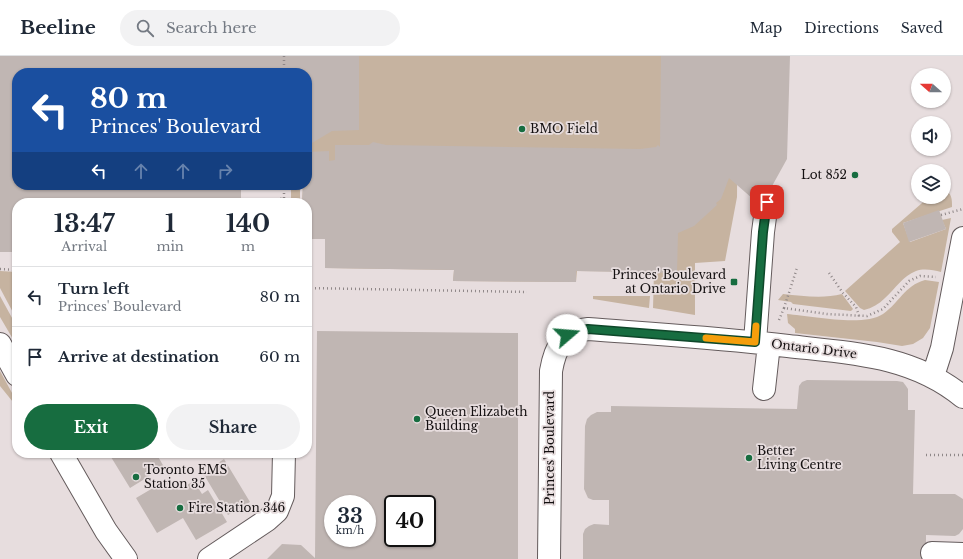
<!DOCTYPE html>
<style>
:root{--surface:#fff;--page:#f2f2f3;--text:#1f2937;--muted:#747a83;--line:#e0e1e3;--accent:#176d40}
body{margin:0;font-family:"Libre Baskerville",serif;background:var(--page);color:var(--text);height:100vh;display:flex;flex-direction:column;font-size:15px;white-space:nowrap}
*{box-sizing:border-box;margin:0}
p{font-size:13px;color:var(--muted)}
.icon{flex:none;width:22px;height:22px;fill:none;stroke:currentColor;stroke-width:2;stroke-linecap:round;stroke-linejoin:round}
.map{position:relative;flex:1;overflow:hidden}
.side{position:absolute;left:12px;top:142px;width:300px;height:260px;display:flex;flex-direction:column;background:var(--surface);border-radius:16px;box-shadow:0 1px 3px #0004}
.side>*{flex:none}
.top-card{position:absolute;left:12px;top:12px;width:300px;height:122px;border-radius:16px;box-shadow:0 1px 3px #0004;background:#1a4fa0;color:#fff;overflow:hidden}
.needle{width:26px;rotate:291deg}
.fabs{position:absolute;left:911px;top:12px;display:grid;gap:8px}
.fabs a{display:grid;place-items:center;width:40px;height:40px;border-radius:50%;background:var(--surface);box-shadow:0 1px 3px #0004;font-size:20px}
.speed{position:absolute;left:324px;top:439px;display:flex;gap:8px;font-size:20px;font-weight:700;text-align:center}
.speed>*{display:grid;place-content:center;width:52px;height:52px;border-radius:50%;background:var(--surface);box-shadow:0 1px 3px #0004;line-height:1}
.speed small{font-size:10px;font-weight:400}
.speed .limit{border:2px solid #111;border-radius:6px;background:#fff;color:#111}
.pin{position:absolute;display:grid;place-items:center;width:34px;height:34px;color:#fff;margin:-17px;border-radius:8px;box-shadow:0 2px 6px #0006}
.me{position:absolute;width:44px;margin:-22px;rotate:72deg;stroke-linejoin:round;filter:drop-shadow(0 0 3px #0008)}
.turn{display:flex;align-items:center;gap:14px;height:84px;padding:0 12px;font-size:18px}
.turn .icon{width:52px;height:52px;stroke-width:2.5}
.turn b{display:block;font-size:28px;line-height:34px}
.lanes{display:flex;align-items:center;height:38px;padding:0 12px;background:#0003;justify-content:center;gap:20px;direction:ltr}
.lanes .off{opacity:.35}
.eta{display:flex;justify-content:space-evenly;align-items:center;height:68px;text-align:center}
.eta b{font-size:24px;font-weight:700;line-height:28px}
.cta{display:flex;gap:8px;margin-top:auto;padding:8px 12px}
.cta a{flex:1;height:46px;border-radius:24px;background:var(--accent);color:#fff;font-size:16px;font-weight:700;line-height:46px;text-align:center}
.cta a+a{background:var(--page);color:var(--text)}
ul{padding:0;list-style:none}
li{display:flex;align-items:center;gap:12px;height:60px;padding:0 12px;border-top:1px solid var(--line)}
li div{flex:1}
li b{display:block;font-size:15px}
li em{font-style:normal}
header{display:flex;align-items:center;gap:24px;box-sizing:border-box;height:56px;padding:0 20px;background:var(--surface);border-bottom:1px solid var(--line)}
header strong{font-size:19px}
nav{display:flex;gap:22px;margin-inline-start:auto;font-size:14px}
.search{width:280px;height:36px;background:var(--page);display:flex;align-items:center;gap:10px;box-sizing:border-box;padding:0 14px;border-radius:22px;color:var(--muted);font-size:15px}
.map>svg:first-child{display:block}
</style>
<header>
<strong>Beeline</strong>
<div class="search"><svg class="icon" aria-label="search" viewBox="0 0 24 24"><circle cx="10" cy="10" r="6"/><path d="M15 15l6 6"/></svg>Search here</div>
<nav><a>Map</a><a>Directions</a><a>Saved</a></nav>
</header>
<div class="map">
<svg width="963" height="503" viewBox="0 0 963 503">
<rect width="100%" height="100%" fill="#e7ddde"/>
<path fill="#c6b3a0" d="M304,0H738L737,141L725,205L695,207V259L653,252L654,216L577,215L576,226L453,225L454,214L325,212V183H307V147H302L303,129H307V17Z
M291,129H300V147H291Z
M944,134C952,137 952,143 952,151L903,167L910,186L946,173L942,164L951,162L941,216C933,214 924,212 916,215C903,220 895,233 885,242C879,248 872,252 864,254L860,252L845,235L900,186L892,176V173L929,141H944Z
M0,215L17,216V264L0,232Z
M925,224L939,226L930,272L923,282L913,288L902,290L877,286L795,277V273L788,267L787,258C811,260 864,271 883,258C900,246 904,230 925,224Z
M783,238C803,240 823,243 842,238L853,253L851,255L793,248L791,246L778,244Z
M0,240L17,271V290L0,261Z
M593,240H650L649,252L593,243Z
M0,315L17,346V351L0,330Z"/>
<path fill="#c0b6b3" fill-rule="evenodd" d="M0,0H359V74L332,75L307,90V17H17V129H241V147H17V196H0Z
M661,0H790L787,103L761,150L729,122L721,143L716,147L717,149L694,170L678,177L677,217L576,215V226L453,225L454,214L325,212V183H307V147H302L303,129H307V96L329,95V105L335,104V89H369L373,86L386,89L640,93L656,91L658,89L660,91Z
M939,154L946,173L909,186L903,167Z
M317,275L518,277V503H267L282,488L301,489L315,502ZM333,448H367V482H333ZM393,448H427V482H393Z
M807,324L897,325L903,326L906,330L908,333V354H915L913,438H955L963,443V473L959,478L955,480L926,479V503H583V478L585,473L589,470L594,468L609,469V444H593L588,442L584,433L585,370L587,363L591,359L597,356H611V350L797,353L799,330L802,326Z
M117,397H156L164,411L130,432L111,401Z
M224,403L250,446L228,459L203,417Z
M170,422L178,434L194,425L202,438L208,434L227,466L196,484L183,462L157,477L136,442Z"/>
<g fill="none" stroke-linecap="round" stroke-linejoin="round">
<defs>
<path id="minor" d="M755,286L763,176L767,146
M0,288L17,319
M933,320L942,292L963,182
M764,333L769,288
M61,397L106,475L126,503
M932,497L963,498
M209,503L267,464L277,455L283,440L284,397
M549,503L551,315C555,292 563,275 588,273C655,278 722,282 788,290C851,297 912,299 963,341"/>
</defs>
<use href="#minor" stroke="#645b5c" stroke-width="24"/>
<path stroke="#8f8788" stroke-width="2.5" stroke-dasharray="1 3" stroke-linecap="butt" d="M284,17V0
M284,129V147
M274,147L284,141
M941,159L963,153
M0,213L17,214
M829,217L843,237L856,251L859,260
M307,232L527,236
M784,252L797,212
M779,264L784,252L827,258L867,260L883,253L909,225L920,220L936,221
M926,399H963"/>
<use href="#minor" stroke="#fff" stroke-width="22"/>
</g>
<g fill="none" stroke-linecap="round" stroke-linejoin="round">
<defs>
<path id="route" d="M567,279L580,274L588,273L755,286L763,176L767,146"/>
</defs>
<use href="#route" stroke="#0f472a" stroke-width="10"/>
<use href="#route" stroke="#176d40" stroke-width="7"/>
<path stroke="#f59e0b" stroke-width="7" d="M706,282L755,286L756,270"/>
</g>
<g fill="#176d40" stroke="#e7ddde" stroke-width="1.5">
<circle cx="522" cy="73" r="4"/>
<circle cx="855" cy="119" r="4"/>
<rect x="730" y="222" width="8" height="8" rx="2"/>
<circle cx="417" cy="363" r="4"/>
<circle cx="749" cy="402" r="4"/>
<circle cx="136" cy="421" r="4"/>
<circle cx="180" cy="452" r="4"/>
</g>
<g text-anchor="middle" stroke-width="3.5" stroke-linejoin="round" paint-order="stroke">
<g font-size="12" fill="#141011" stroke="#e7ddde" text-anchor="start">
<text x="530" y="77">BMO Field</text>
<text x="847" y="123" text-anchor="end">Lot 852</text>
<text x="726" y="223" text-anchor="end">Princes' Boulevard<tspan x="726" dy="14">at Ontario Drive</tspan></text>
<text x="425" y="360">Queen Elizabeth<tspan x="425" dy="14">Building</tspan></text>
<text x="757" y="399">Better<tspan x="757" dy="14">Living Centre</tspan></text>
<text x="144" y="418">Toronto EMS<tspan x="144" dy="14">Station 35</tspan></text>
<text x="188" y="456">Fire Station 346</text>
</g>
<g font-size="12" fill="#141011" stroke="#e7ddde">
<text transform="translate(814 293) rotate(7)" y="4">Ontario Drive</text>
<text transform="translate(550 392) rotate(-90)" y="4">Princes' Boulevard</text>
</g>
</g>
</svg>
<div class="fabs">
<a><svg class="needle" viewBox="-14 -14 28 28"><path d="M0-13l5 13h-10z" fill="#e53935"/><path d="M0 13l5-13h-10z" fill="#747a83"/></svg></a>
<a><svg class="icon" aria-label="sound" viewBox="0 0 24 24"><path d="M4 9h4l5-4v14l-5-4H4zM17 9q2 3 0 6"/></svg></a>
<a><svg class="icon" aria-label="layers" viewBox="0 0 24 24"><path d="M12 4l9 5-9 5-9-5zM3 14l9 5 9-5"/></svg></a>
</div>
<div class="speed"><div>33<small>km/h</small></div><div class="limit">40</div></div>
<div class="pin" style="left:767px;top:146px;background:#d93025"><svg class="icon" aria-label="arrive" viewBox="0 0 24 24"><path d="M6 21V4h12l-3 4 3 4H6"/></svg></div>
<svg class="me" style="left:567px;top:279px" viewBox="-20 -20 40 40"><circle r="19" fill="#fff"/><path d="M0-13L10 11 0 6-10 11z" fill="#176d40"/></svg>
<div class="top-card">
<div class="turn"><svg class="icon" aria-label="left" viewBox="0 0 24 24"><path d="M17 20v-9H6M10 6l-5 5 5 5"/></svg><div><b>80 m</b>Princes' Boulevard</div></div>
<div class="lanes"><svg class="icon" aria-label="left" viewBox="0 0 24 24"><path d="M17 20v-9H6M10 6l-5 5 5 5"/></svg><svg class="icon off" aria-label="ahead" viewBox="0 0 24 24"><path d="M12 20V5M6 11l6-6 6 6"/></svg><svg class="icon off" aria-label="ahead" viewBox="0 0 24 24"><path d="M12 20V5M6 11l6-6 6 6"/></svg><svg class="icon off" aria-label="right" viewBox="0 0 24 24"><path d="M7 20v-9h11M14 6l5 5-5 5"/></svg></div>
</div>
<section class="side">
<div class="eta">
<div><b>13:47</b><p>Arrival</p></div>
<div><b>1</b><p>min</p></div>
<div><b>140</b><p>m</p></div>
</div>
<ul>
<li><svg class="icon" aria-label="left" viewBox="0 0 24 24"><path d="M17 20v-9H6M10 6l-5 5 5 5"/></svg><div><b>Turn left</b><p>Princes' Boulevard</p></div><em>80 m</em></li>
<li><svg class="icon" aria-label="arrive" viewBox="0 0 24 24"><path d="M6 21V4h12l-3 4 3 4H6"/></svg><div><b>Arrive at destination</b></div><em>60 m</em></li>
</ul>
<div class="cta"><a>Exit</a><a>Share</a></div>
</section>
</div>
